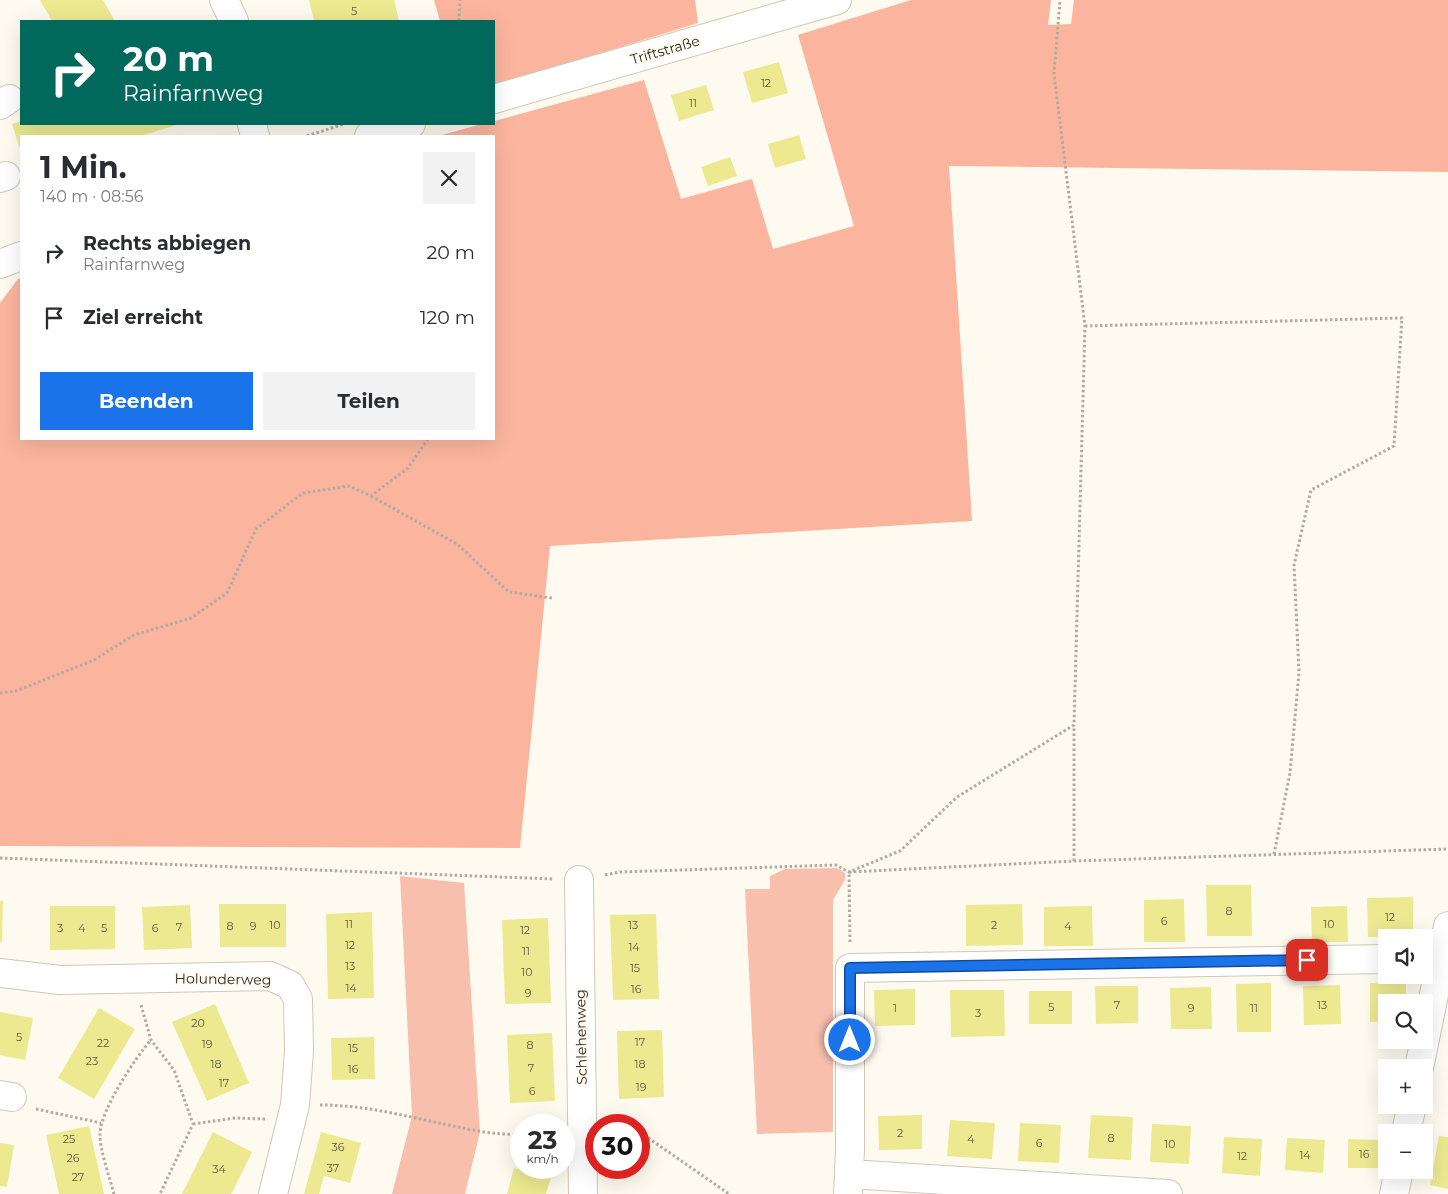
<!DOCTYPE html>
<html lang="de">
<meta charset="utf-8">
<style>
:root{--surface:#fff;--page:#f2f2f3;--text:#2b2b33;--muted:#7c7c81;--accent:#1a73e8}
body{margin:0;font-family:Montserrat,sans-serif;background:var(--page);color:var(--text);height:100vh;display:flex;flex-direction:column;font-size:19px;white-space:nowrap}
*{box-sizing:border-box;margin:0}
p{font-size:16px;color:var(--muted)}
.icon{flex:none;width:28px;height:28px;fill:none;stroke:currentColor;stroke-width:2;stroke-linecap:round;stroke-linejoin:round}
.map{position:relative;flex:1;overflow:hidden}
.details{position:absolute;left:20px;top:135px;width:475px;height:305px;display:flex;flex-direction:column;background:var(--surface);border-radius:0px;box-shadow:0 5px 20px #0002}
.details>*{flex:none}
.guide{position:absolute;left:20px;top:20px;width:475px;height:105px;border-radius:0px;box-shadow:0 5px 20px #0002;background:#00695c;color:#fff;overflow:hidden}
.fabs{position:absolute;left:1378px;top:929px;display:grid;gap:10px}
.fabs a{display:grid;place-items:center;width:55px;height:55px;border-radius:0px;background:var(--surface);box-shadow:0 5px 20px #0002;font-size:25px}
.speed{position:absolute;left:510px;top:1114px;display:flex;gap:10px;font-size:25px;font-weight:700;text-align:center}
.speed>*{display:grid;place-content:center;width:65px;height:65px;border-radius:50%;background:var(--surface);box-shadow:0 5px 20px #0002;line-height:1}
.speed small{font-size:12px;font-weight:400}
.speed .limit{border:8px solid #d22;background:#fff;color:#111}
.pin{position:absolute;display:grid;place-items:center;width:42px;height:42px;color:#fff;margin:-21px;border-radius:10px;box-shadow:0 2px 8px #0006}
.me{position:absolute;width:55px;margin:-28px;rotate:0deg;stroke-linejoin:round;filter:drop-shadow(0 0 4px #0008)}
.turn{display:flex;align-items:center;gap:18px;height:105px;padding:0 20px;font-size:22px}
.turn .icon{width:65px;height:65px;stroke-width:2.5}
.turn b{display:block;font-size:35px;line-height:42px}
.round{display:grid;place-items:center;flex:none;width:52px;height:52px;border-radius:0px;background:var(--page)}
.head{display:flex;align-items:center;justify-content:space-between;height:85px;padding:0 20px}
h1{font-size:30px;font-weight:700;line-height:38px}
.action{display:flex;gap:10px;margin-top:auto;padding:10px 20px}
.action a{flex:1;height:58px;border-radius:0px;background:var(--accent);color:#fff;font-size:20px;font-weight:700;line-height:58px;text-align:center}
.action a+a{background:var(--page);color:var(--text)}
ul{padding:0;list-style:none}
li{display:flex;align-items:center;gap:15px;height:65px;padding:0 20px}
li div{flex:1}
li b{display:block;font-size:19px}
li em{font-style:normal}
.map>svg:first-child{display:block}
</style>
<div class="map">
<svg width="1448" height="1194" viewBox="0 0 1448 1194">
<rect width="100%" height="100%" fill="#fffaef"/>
<path fill="#f7bfac" d="M837,868L845,873V880L833,900V1132L757,1134L745,889H770V876L785,869Z
M400,876L464,883L480,1132L465,1194H392L412,1116Z"/>
<path fill="#fbb59e" d="M434,0H695L698,23L494,86V21H440Z
M911,0H1051L1048,25L1071,24L1074,0H1448V172L949,166L972,521L550,546L520,848L0,846V303L18,279L21,278V439H494V136H438L482,124H494V121L644,80L681,199L752,179L773,249L854,226L798,35Z"/>
<path fill="#ece991" d="M40,0H103L115,21H52Z
M309,0H394L399,21H314Z
M779,62L788,93L752,103L743,72Z
M706,85L714,110L679,121L671,95Z
M21,121V124H176L177,125L140,136H21V152L12,124Z
M799,135L806,159L775,168L768,144Z
M730,157L737,176L708,186L701,167Z
M1206,885H1251L1252,936H1207Z
M1413,897V936L1368,937L1367,898Z
M1184,899L1185,942H1144V900Z
M0,901H3L2,942H0Z
M219,904H286V947H220Z
M1022,904L1023,945L966,946V905Z
M190,905L192,948L144,950L142,907Z
M50,906H115V949L50,950Z
M1092,906L1093,946H1044V907Z
M1347,906L1348,942H1312L1311,907Z
M372,912L374,998L328,999L326,914Z
M656,914L659,999L613,1000L610,915Z
M548,918L551,1003L505,1004L502,920Z
M1406,982V1002H1386V1021L1370,1022V983Z
M1271,983V1032H1237L1236,984Z
M1340,985L1341,1024L1304,1025L1303,986Z
M1095,986H1138V1023L1096,1024Z
M1211,987L1212,1029H1171L1170,988Z
M915,989V1025L875,1026L874,990Z
M950,990H1004L1005,1036L951,1037Z
M1029,991H1072V1024H1029Z
M215,1004L249,1083L207,1101L172,1022Z
M99,1008L135,1029L94,1099L58,1078Z
M0,1012L33,1018L25,1060L0,1055Z
M662,1030L664,1097L619,1099L617,1031Z
M552,1033L555,1101L510,1103L507,1035Z
M374,1037L375,1079L332,1080L331,1038Z
M922,1115V1149L879,1150L878,1116Z
M1091,1115L1133,1117L1131,1160L1088,1158Z
M950,1120L995,1123L992,1159L947,1156Z
M1020,1123L1061,1125L1059,1163L1018,1161Z
M1152,1124L1191,1126L1189,1164L1150,1162Z
M89,1126L104,1194H59L46,1135Z
M213,1132L252,1152L234,1189L231,1194H182Z
M321,1132L361,1143L350,1183L324,1176L319,1194H304Z
M1439,1136L1448,1137V1189L1430,1185Z
M1224,1137L1262,1139L1260,1176L1222,1173Z
M1287,1138L1325,1140L1323,1173L1285,1170Z
M1348,1139L1380,1140V1168H1348Z
M0,1143L14,1145L7,1187L0,1186Z
M514,1168L551,1177L546,1194H507Z"/>
<g fill="none" stroke-linecap="round" stroke-linejoin="round">
<defs>
<path id="minor" d="M224,0L234,21
M494,99L837,0
M0,105L9,99
M252,124L255,136
M369,136L411,124
M0,178L6,176
M0,264L21,256
M579,880L583,1194
M0,973L60,980L270,976L290,985L298,999L299,1051L295,1105L273,1194
M1419,1068L1448,926
M0,1095L12,1097
M1406,1132L1412,1105
M849,1174L1168,1194
M848,1194L850,1149V968L1386,959
M1394,1194L1399,1170"/>
</defs>
<use href="#minor" stroke="#d0c8b7" stroke-width="30"/>
<path stroke="#b1aca3" stroke-width="3" stroke-dasharray="2.5 2.5" stroke-linecap="butt" d="M459,21L460,0
M307,136L344,124
M1085,326L1402,318L1394,446L1311,490L1294,565L1299,672L1290,773L1274,854
M371,496L457,544L509,592L552,598
M0,693L16,691L94,660L134,635L191,618L227,593L256,529L303,493L349,486L371,496L408,468L428,439
M0,858L554,879
M1074,861V725
M605,875L620,872L836,865L849,872L900,851L957,797L1074,725L1085,326L1054,74L1060,0
M850,942L849,872L1074,861L1448,849
M141,1005L151,1040L174,1070L193,1124L160,1194
M320,1105C376,1105 425,1122 479,1131C493,1134 507,1134 521,1135
M36,1109L101,1123
M193,1124L235,1118L265,1119
M639,1135H644L729,1194
M114,1194C110,1179 99,1147 100,1134C100,1111 135,1058 151,1040"/>
<use href="#minor" stroke="#fff" stroke-width="28"/>
</g>
<g fill="none" stroke-linecap="round" stroke-linejoin="round">
<defs>
<path id="route" d="M850,1040V968L1307,960"/>
</defs>
<use href="#route" stroke="#114b97" stroke-width="12"/>
<use href="#route" stroke="#1a73e8" stroke-width="9"/>
</g>
<g text-anchor="middle" stroke-width="4" stroke-linejoin="round" paint-order="stroke">
<g font-size="11" fill="#5e5a3f">
<text x="354" y="15">5</text>
<text x="766" y="87">12</text>
<text x="693" y="107">11</text>
<text x="1229" y="915">8</text>
<text x="1390" y="921">12</text>
<text x="1164" y="925">6</text>
<text x="349" y="928">11</text>
<text x="1329" y="928">10</text>
<text x="275" y="929">10</text>
<text x="633" y="929">13</text>
<text x="994" y="929">2</text>
<text x="230" y="930">8</text>
<text x="253" y="930">9</text>
<text x="1068" y="930">4</text>
<text x="179" y="931">7</text>
<text x="60" y="932">3</text>
<text x="82" y="932">4</text>
<text x="104" y="932">5</text>
<text x="155" y="932">6</text>
<text x="525" y="934">12</text>
<text x="350" y="949">12</text>
<text x="634" y="951">14</text>
<text x="526" y="955">11</text>
<text x="350" y="970">13</text>
<text x="635" y="972">15</text>
<text x="527" y="976">10</text>
<text x="351" y="992">14</text>
<text x="636" y="993">16</text>
<text x="528" y="997">9</text>
<text x="1117" y="1009">7</text>
<text x="1322" y="1009">13</text>
<text x="1051" y="1011">5</text>
<text x="895" y="1012">1</text>
<text x="1191" y="1012">9</text>
<text x="1254" y="1012">11</text>
<text x="978" y="1017">3</text>
<text x="198" y="1027">20</text>
<text x="19" y="1041">5</text>
<text x="640" y="1046">17</text>
<text x="103" y="1047">22</text>
<text x="207" y="1048">19</text>
<text x="530" y="1049">8</text>
<text x="353" y="1052">15</text>
<text x="92" y="1065">23</text>
<text x="216" y="1068">18</text>
<text x="640" y="1068">18</text>
<text x="531" y="1072">7</text>
<text x="353" y="1073">16</text>
<text x="224" y="1087">17</text>
<text x="641" y="1091">19</text>
<text x="532" y="1095">6</text>
<text x="900" y="1137">2</text>
<text x="1111" y="1142">8</text>
<text x="69" y="1143">25</text>
<text x="971" y="1143">4</text>
<text x="1039" y="1147">6</text>
<text x="1170" y="1148">10</text>
<text x="338" y="1151">36</text>
<text x="1364" y="1158">16</text>
<text x="1305" y="1159">14</text>
<text x="1242" y="1160">12</text>
<text x="73" y="1162">26</text>
<text x="333" y="1172">37</text>
<text x="219" y="1173">34</text>
<text x="78" y="1181">27</text>
</g>
<g font-size="14" fill="#2e2a24" stroke="#fffaef">
<text transform="translate(665 50) rotate(-16)" y="5">Triftstraße</text>
<text transform="translate(223 979) rotate(1)" y="5">Holunderweg</text>
<text transform="translate(581 1037) rotate(-91)" y="5">Schlehenweg</text>
</g>
</g>
</svg>
<div class="fabs">
<a><svg class="icon" aria-label="sound" viewBox="0 0 24 24"><path d="M4 9h4l5-4v14l-5-4H4zM17 9q2 3 0 6"/></svg></a>
<a><svg class="icon" aria-label="search" viewBox="0 0 24 24"><circle cx="10" cy="10" r="6"/><path d="M15 15l6 6"/></svg></a>
<a>+</a>
<a>−</a>
</div>
<div class="speed"><div>23<small>km/h</small></div><div class="limit">30</div></div>
<div class="pin" style="left:1307px;top:960px;background:#d93025"><svg class="icon" aria-label="arrive" viewBox="0 0 24 24"><path d="M6 21V4h12l-3 4 3 4H6"/></svg></div>
<svg class="me" style="left:850px;top:1040px" viewBox="-20 -20 40 40"><circle r="17" fill="#1a73e8" stroke="#fff" stroke-width="3"/><path d="M0-11L8 9 0 5-8 9z" fill="#fff"/></svg>
<div class="guide">
<div class="turn"><svg class="icon" aria-label="right" viewBox="0 0 24 24"><path d="M7 20v-9h11M14 6l5 5-5 5"/></svg><div><b>20 m</b>Rainfarnweg</div></div>
</div>
<section class="details">
<div class="head"><div><h1>1 Min.</h1><p>140 m · 08:56</p></div><a class="round"><svg class="icon" aria-label="close" viewBox="0 0 24 24"><path d="M6 6l12 12M18 6L6 18"/></svg></a></div>
<ul>
<li><svg class="icon" aria-label="right" viewBox="0 0 24 24"><path d="M7 20v-9h11M14 6l5 5-5 5"/></svg><div><b>Rechts abbiegen</b><p>Rainfarnweg</p></div><em>20 m</em></li>
<li><svg class="icon" aria-label="arrive" viewBox="0 0 24 24"><path d="M6 21V4h12l-3 4 3 4H6"/></svg><div><b>Ziel erreicht</b></div><em>120 m</em></li>
</ul>
<div class="action"><a>Beenden</a><a>Teilen</a></div>
</section>
</div>
